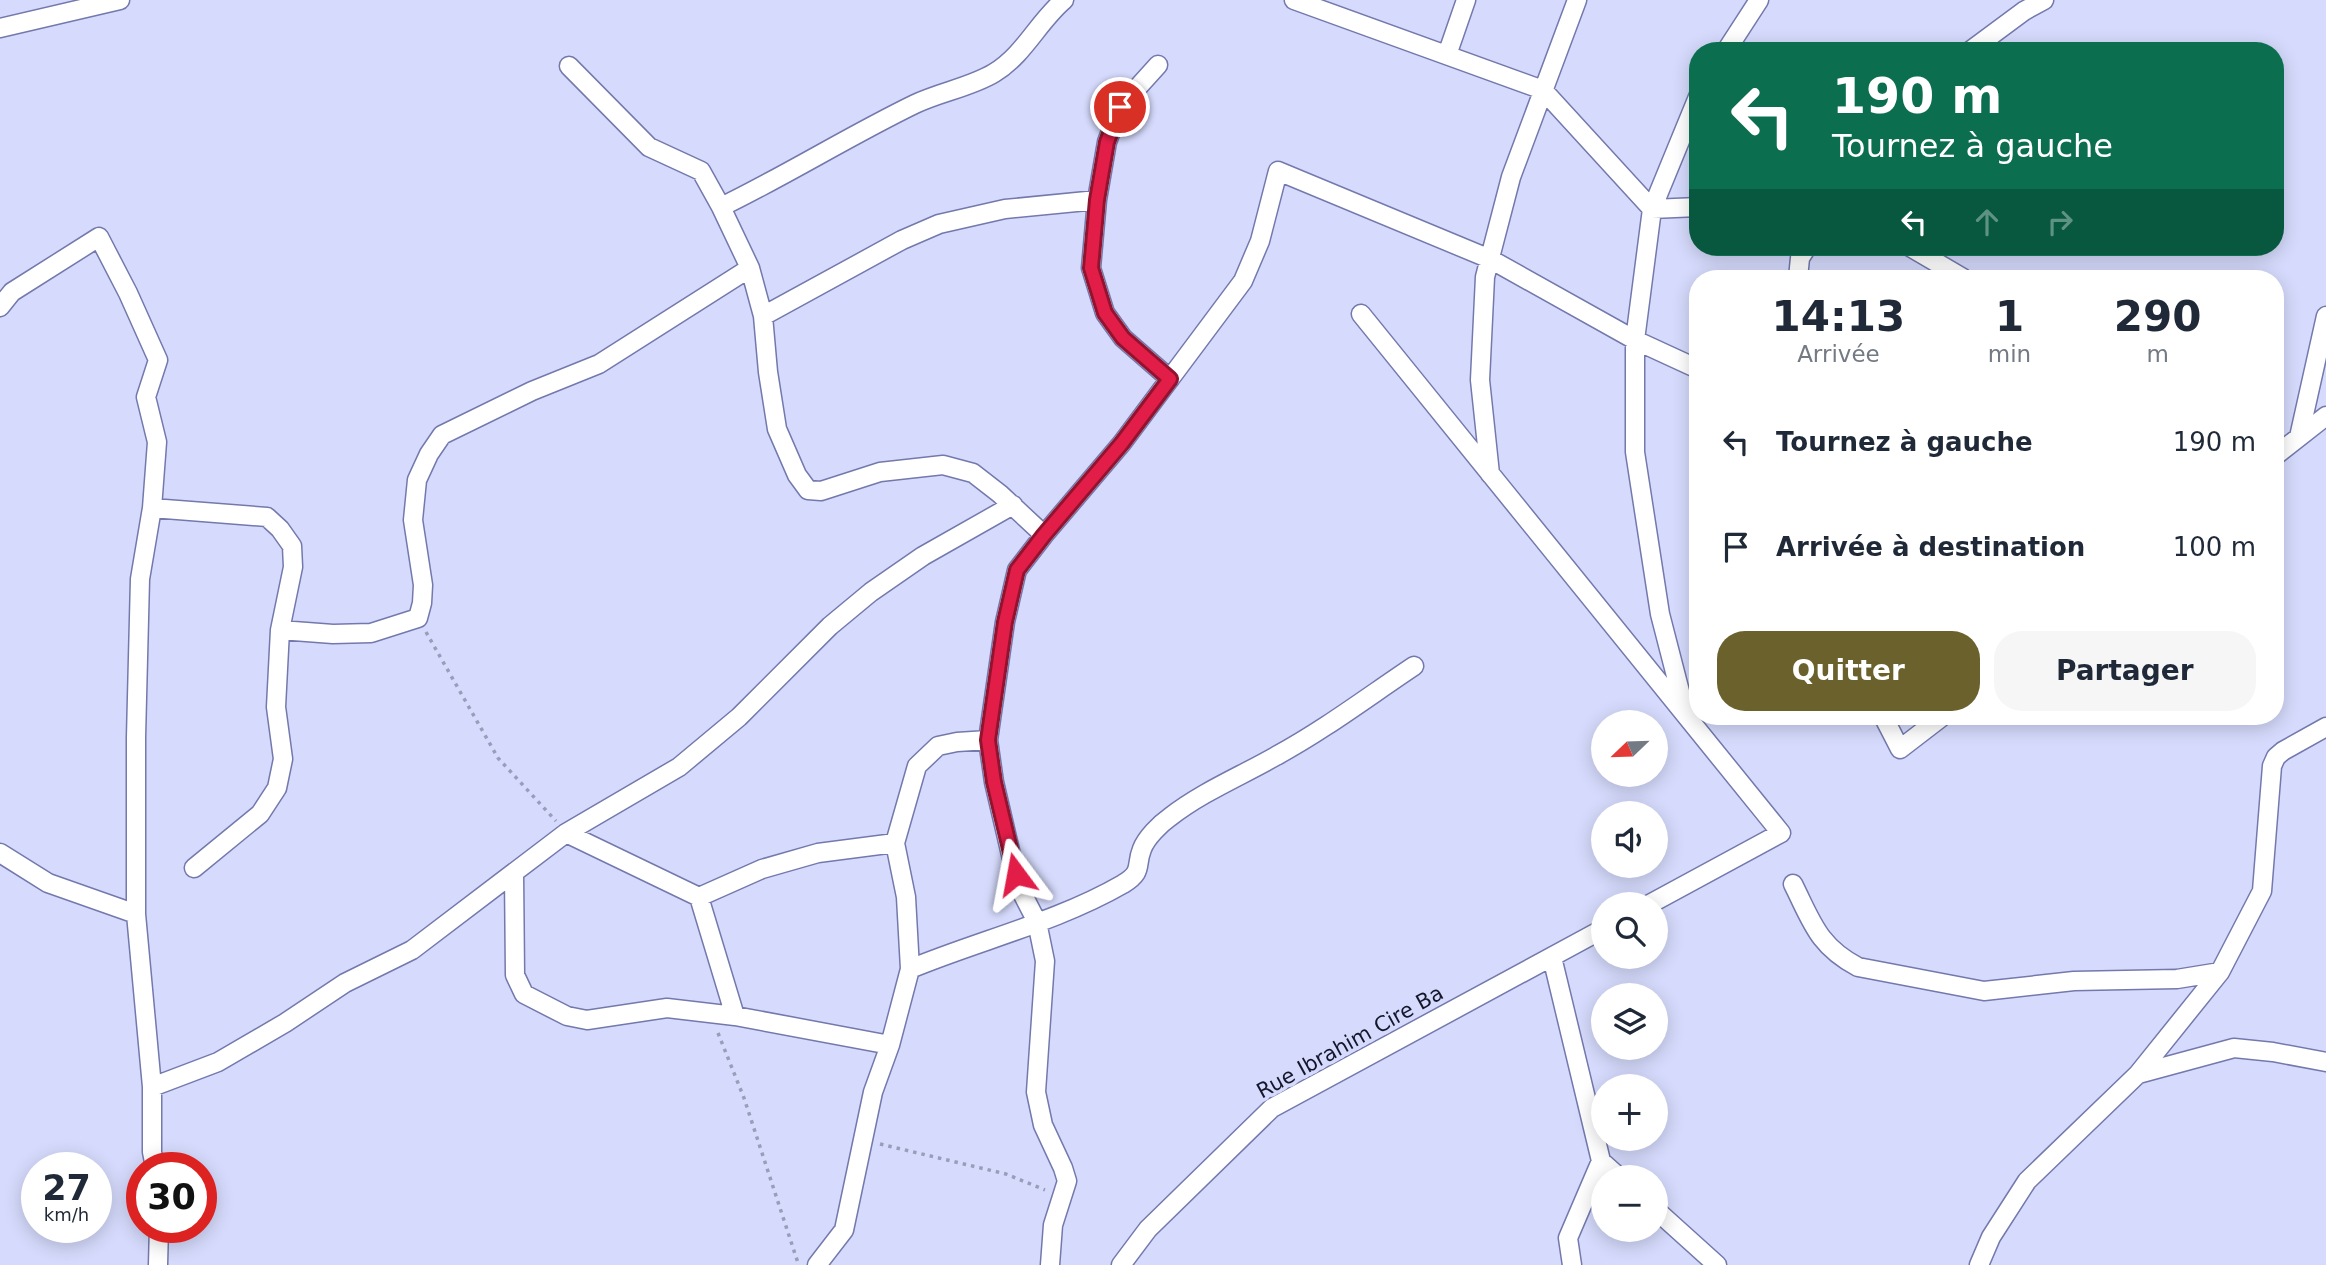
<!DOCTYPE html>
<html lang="fr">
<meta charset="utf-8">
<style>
:root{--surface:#fff;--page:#f6f6f7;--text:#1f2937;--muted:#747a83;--accent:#6a612d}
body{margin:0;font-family:"DejaVu Sans",sans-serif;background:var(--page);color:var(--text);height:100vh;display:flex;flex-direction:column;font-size:26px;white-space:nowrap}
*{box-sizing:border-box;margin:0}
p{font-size:23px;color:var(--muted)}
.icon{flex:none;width:38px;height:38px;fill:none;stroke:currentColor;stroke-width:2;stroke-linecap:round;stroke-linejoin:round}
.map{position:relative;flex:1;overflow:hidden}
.details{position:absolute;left:1689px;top:270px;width:595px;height:455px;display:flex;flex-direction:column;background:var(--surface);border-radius:28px;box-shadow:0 4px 18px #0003}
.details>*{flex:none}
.hud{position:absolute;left:1689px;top:42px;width:595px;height:214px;border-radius:28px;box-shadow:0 4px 18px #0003;background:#0b6e4f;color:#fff;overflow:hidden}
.needle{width:46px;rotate:247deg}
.fabs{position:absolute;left:1591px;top:710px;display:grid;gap:14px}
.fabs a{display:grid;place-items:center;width:77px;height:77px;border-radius:50%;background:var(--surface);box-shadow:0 4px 18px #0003;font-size:35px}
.speed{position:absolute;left:21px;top:1152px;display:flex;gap:14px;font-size:35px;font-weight:700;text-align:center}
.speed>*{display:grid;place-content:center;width:91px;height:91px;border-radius:50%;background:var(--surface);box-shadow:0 4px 18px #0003;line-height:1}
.speed small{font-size:18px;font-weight:400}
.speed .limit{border:10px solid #d22;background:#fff;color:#111}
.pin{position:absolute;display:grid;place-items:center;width:60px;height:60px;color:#fff;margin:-30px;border:4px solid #fff;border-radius:50%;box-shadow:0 2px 7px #0007}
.me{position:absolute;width:77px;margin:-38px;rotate:347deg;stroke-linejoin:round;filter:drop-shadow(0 0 5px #0008)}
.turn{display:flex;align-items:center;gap:24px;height:147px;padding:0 28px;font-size:32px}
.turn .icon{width:91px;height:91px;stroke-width:2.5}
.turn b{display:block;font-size:49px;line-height:60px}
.lanes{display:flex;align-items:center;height:66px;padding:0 28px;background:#0003;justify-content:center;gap:35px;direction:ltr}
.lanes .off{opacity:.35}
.eta{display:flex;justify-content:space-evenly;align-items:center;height:119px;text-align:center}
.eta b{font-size:42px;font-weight:600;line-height:49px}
.cta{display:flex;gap:14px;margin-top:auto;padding:14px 28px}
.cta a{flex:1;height:80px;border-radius:28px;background:var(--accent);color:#fff;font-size:28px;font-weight:600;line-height:80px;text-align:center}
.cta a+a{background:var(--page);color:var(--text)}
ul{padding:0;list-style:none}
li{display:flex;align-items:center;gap:21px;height:105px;padding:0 28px}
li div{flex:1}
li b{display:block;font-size:26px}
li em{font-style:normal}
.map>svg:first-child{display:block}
</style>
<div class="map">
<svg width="2326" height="1265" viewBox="0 0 2326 1265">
<rect width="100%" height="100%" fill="#d6dbfd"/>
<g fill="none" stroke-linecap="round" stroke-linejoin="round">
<defs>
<path id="street" d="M1294,0L1543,90L1652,209L1698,207
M0,28L120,0
M1726,51L1759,0
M1970,51L2024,11L2044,0
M1447,55L1466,0
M1158,65L1120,107L1107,142L1097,200L1091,268L1105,313L1123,338L1170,379
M569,66L649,147L701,171L721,207L750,268L763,316L768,372L777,429L797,475L808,490L821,491L880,472L943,465L973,473L1000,494L1044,535
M721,207C787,175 849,136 915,104C940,92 971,87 994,73C1024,55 1038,22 1064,0
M1910,247L1963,278
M1798,278L1800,258L1807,247
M0,307L12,292L99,237L128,293L158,360L146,397L157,442L152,508L140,579L136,737V914L152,1087V1152L155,1167
M1361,314L1781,833L1648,905
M763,316L902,240L939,224L1005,209L1097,200
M2299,437L2326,316
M2275,456L2326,416
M1490,474L1480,380L1485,277L1511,177L1577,0
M152,508L267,517L280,529L292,546L293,567L280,630L276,707L283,759L277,788L260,814L194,868
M280,630L333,634L371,633L418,618L422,603L423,585L413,520L417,480L429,454L442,435L532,391L599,364L750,268
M1685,711L1660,614L1635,452V340L1652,209L1698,97
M1883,716L1900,749L1943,716
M566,833L699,897L762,869L818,853L895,843
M0,853L48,883L136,914
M514,873L515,975L524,994L567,1016L587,1020L667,1008L735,1016L890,1045
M1793,884C1812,922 1818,946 1858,967L1984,991L2074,981L2177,979L2220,972
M699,897L735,1016
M1552,957L1601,1161L1620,1178
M910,969C980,940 1057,922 1123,884C1144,871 1135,866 1142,849C1146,838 1160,824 1170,817C1202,792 1241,776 1276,756C1324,730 1369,696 1414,666
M2138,1074L2234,1048L2273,1052L2326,1062
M152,1087L218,1062L285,1023L345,983L412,950L566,833L679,767L739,717L830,626L871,592L923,556L1013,505
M1656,1210L1717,1265
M158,1265L159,1227
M817,1265L844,1230L873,1092L890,1045L910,969L906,897L895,843L917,766L938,746L957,742L988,740
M1050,1265L1053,1225L1067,1181L1063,1168L1043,1125L1036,1092L1045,961L1037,922L1020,889L1012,859L994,782L988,740L1005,622L1017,570L1044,535L1122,443L1243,281L1260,241L1278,171L1490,259L1635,340L1698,369
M1121,1265L1148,1229L1272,1108L1603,929
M1572,1265L1568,1238L1601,1161
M1979,1265L1991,1237L2027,1181L2138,1074L2220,972L2262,891L2272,766L2276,757L2283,751L2326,727"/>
</defs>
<use href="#street" stroke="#7379ac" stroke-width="21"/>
<path stroke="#999dba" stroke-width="3.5" stroke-dasharray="3.5 5" stroke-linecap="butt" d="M426,632L498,758L556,821
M718,1033L744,1098L798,1263
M880,1144L1006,1174L1045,1190"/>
<use href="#street" stroke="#fff" stroke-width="18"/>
</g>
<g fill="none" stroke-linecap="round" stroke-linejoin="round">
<defs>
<path id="route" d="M1016,874L994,782L988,740L1005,622L1017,570L1044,535L1122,443L1170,379L1123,338L1105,313L1091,268L1097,200L1107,142L1120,107"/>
</defs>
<use href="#route" stroke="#92132f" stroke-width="18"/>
<use href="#route" stroke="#e11d48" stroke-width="12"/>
</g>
<g text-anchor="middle" stroke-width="7" stroke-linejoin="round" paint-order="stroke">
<g font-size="21" fill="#141629" stroke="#d6dbfd">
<text transform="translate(1350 1042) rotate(-29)" y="7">Rue Ibrahim Cire Ba</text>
</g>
</g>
</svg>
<div class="fabs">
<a><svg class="needle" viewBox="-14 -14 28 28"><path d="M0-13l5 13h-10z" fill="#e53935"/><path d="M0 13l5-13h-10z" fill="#747a83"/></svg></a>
<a><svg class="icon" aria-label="sound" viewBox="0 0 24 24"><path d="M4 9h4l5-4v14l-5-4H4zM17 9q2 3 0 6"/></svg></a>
<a><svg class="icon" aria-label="search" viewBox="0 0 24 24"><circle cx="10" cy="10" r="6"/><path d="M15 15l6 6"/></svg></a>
<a><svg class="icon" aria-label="layers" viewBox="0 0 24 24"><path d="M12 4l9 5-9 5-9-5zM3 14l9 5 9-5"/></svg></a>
<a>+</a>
<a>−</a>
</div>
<div class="speed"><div>27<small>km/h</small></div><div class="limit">30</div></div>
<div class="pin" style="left:1120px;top:107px;background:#d93025"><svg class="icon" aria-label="arrive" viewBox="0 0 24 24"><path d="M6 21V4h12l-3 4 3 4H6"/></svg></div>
<svg class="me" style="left:1016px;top:874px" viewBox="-20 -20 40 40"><path d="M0-17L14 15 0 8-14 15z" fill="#e11d48" stroke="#fff" stroke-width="4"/></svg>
<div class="hud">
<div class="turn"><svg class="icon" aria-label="left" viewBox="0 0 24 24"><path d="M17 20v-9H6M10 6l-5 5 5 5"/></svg><div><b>190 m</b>Tournez à gauche</div></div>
<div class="lanes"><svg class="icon" aria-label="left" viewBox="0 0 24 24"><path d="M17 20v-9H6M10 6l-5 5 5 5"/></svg><svg class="icon off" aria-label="ahead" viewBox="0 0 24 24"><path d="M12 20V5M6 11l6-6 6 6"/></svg><svg class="icon off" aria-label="right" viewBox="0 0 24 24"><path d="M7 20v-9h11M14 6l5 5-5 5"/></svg></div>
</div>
<section class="details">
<div class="eta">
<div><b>14:13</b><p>Arrivée</p></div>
<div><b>1</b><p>min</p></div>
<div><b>290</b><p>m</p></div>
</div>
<ul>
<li><svg class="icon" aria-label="left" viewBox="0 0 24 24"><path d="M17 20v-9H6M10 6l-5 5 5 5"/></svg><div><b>Tournez à gauche</b></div><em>190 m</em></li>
<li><svg class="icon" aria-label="arrive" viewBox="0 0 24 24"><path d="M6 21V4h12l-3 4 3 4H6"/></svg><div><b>Arrivée à destination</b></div><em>100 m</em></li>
</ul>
<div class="cta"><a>Quitter</a><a>Partager</a></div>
</section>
</div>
